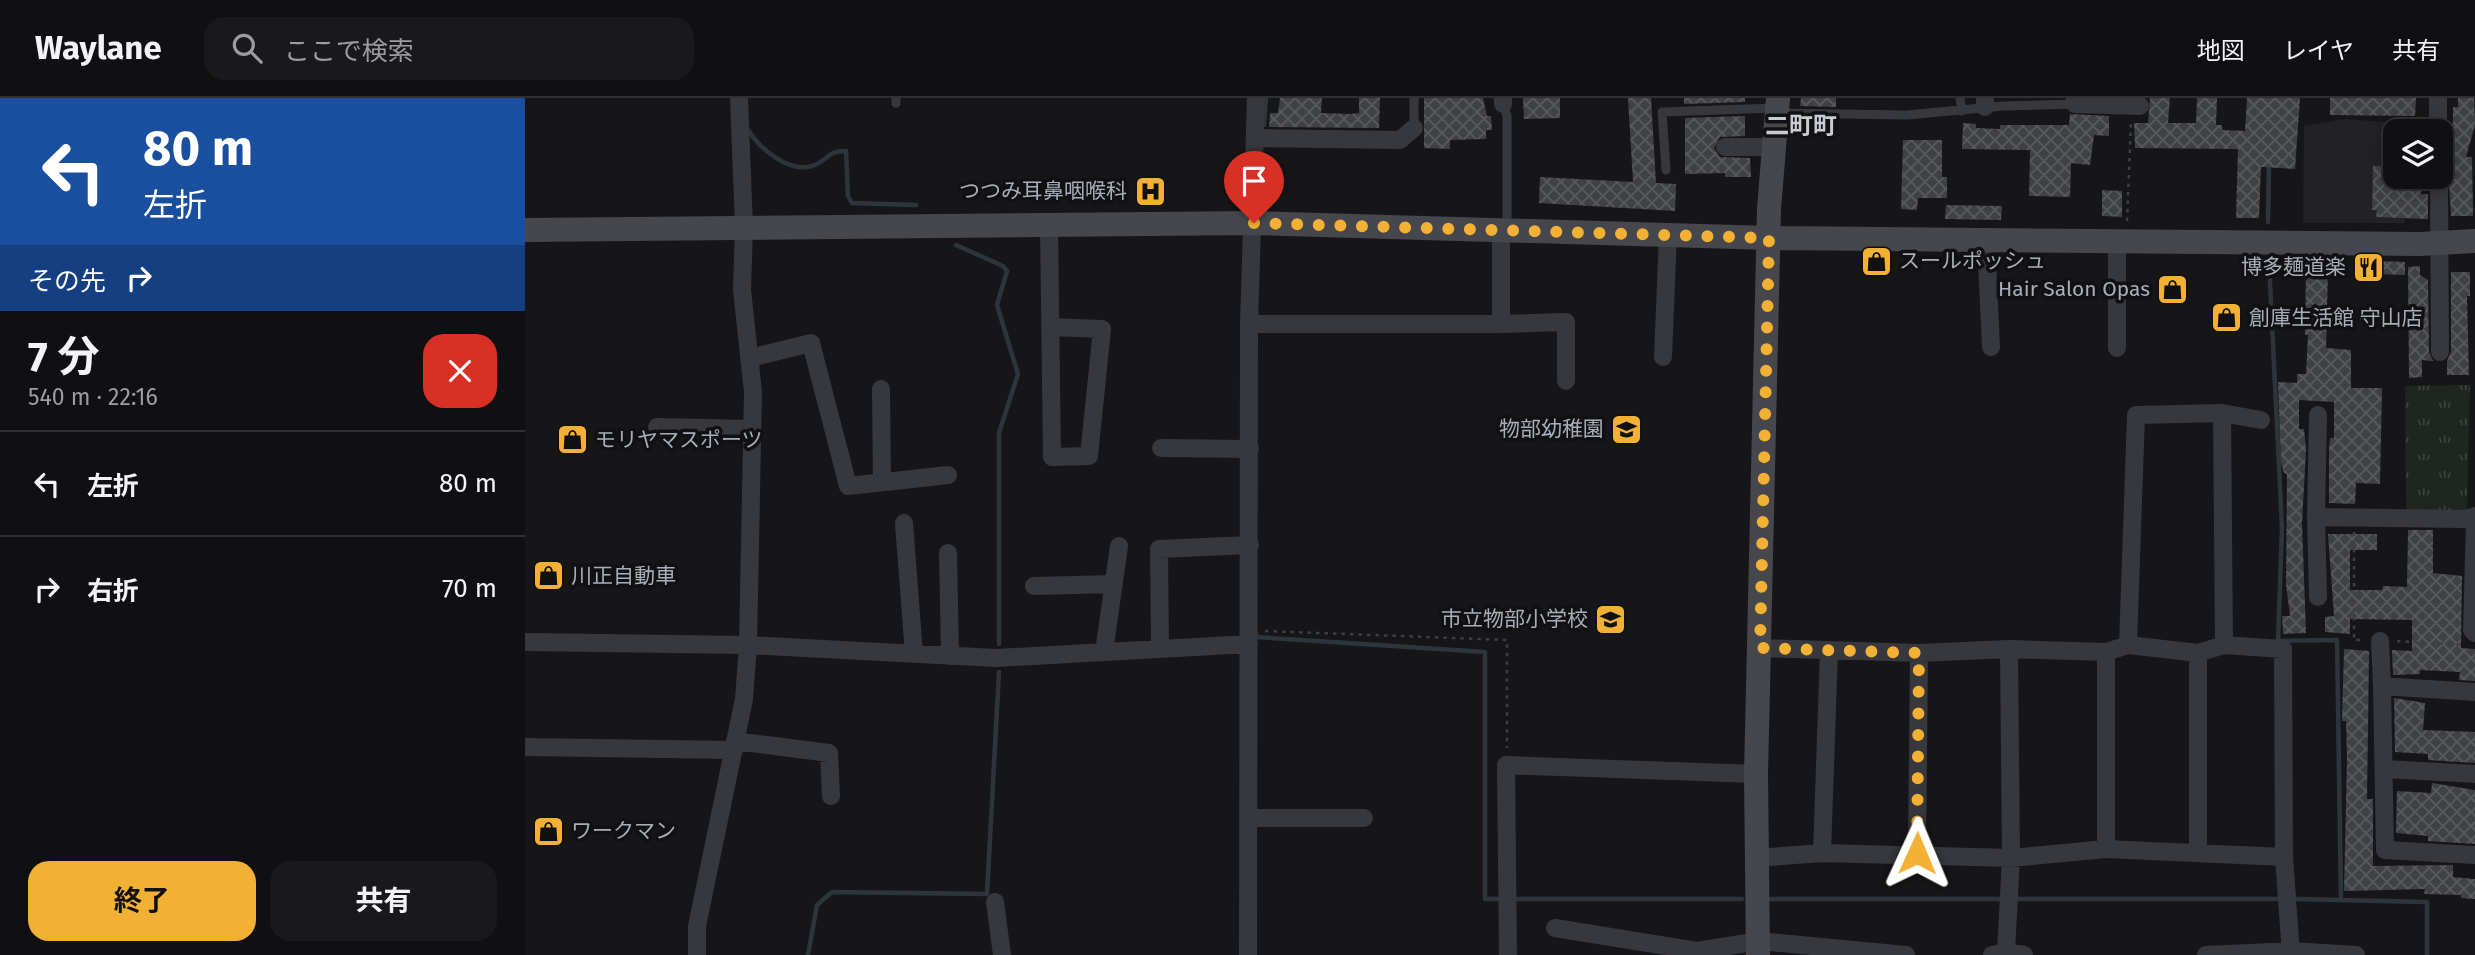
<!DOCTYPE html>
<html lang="ja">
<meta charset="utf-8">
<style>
:root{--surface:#101012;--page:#19191b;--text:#f1f3f6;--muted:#9c9d9f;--line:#303032;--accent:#f2b134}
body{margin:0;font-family:"Fira Sans","Noto Sans JP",sans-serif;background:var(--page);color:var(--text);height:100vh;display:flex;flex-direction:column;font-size:26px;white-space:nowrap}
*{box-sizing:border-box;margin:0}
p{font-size:23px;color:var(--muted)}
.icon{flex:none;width:38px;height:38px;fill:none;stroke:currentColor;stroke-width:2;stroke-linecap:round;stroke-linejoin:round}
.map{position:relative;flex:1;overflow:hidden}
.drawer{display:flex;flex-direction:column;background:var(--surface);width:525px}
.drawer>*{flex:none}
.banner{background:#1a4fa0;color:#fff;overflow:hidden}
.fabs{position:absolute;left:1858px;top:21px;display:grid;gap:14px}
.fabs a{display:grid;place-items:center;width:70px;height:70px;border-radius:14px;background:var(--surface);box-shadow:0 4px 18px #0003,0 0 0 2px var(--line);font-size:35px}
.pin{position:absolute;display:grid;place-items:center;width:60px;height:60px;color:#fff;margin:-72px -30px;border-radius:50% 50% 50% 0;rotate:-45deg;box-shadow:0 0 7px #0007}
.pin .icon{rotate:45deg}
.me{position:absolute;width:77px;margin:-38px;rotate:1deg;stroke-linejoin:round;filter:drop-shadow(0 0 5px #0008)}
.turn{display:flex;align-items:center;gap:24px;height:147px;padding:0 28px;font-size:32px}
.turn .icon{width:91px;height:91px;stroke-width:2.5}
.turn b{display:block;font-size:49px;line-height:60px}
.then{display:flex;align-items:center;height:66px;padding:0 28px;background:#0003;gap:14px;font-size:26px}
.round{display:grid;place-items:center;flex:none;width:74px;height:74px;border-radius:21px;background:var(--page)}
.headline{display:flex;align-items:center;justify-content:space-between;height:119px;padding:0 28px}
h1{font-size:42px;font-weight:700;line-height:52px}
.button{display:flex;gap:14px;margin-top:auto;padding:14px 28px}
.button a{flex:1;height:80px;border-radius:21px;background:var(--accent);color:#111;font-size:28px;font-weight:700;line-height:80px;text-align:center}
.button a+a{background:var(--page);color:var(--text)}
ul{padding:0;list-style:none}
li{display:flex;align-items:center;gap:21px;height:105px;padding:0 28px;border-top:2px solid var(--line)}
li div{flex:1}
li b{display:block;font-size:26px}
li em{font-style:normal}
header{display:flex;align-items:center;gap:42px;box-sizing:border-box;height:98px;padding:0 35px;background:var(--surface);border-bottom:2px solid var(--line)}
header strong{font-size:33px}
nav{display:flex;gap:38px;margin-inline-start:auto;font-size:24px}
.search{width:490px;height:63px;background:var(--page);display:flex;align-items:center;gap:18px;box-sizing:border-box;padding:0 24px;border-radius:21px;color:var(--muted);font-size:26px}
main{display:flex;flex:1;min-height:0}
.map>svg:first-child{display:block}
</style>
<header>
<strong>Waylane</strong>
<div class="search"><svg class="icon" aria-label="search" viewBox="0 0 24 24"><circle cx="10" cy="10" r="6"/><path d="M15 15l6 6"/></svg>ここで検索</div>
<nav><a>地図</a><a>レイヤ</a><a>共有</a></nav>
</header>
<main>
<section class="drawer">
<div class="banner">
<div class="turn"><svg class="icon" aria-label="left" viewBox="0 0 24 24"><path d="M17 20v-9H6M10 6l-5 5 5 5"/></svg><div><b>80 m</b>左折</div></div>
<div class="then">その先<svg class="icon" aria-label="right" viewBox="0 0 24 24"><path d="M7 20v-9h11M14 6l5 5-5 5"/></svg></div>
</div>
<div class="headline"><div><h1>7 分</h1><p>540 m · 22:16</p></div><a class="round" style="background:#d93025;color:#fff"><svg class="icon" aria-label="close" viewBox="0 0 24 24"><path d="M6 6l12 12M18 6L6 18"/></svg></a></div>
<ul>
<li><svg class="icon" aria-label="left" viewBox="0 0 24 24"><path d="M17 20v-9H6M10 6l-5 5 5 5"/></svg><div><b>左折</b></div><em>80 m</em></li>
<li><svg class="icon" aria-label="right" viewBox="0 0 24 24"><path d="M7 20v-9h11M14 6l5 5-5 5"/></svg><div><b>右折</b></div><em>70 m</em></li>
</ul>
<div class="button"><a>終了</a><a>共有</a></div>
</section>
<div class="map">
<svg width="1950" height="857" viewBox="0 0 1950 857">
<defs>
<pattern id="grass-tufts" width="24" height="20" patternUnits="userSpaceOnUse" patternTransform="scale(1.75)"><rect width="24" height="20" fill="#1e261f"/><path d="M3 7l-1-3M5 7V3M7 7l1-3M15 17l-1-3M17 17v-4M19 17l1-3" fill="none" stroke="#3c433d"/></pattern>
<pattern id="building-cross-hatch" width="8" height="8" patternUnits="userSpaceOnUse" patternTransform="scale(1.75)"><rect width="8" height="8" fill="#404145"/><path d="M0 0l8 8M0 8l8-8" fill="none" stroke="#595a5e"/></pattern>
</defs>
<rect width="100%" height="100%" fill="#161618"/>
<path fill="#222225" d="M1821,21L1882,26V33H1871V79H1881L1880,125H1778L1779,28Z"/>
<path fill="url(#grass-tufts)" d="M1945,287L1942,412H1885L1881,409L1880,288Z"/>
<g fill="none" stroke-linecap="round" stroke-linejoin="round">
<path stroke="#2c353c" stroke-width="4.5" d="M739,27L741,0
M224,33C235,51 264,75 287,68C302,64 302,52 321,53L323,98L327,105L391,107
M1743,124L1744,64
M431,147L478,168L482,173L472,207L493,276L474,335V546
M1744,164L1757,430L1753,543L1812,542L1816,800
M731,535V539L960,554V801H978
M987,801H1217
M1245,801H1476
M1490,801H1752
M1771,801L1902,804V857
M283,857L292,807L307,794L462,796L474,574"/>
</g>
<path fill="url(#building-cross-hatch)" d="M755,0H797L796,15L825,16L834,15V0H855L854,30L744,29L745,15H753Z
M899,0H958L962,18H966L967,32H961V41L925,42V51L899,50Z
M998,0H1035V20L999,21Z
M1103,0H1126L1131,85L1151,86L1150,113L1014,105L1015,79L1108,84Z
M1159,0H1220V4L1159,6Z
M1276,0H1311V9L1275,8Z
M1625,0H1645L1643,25H1671L1672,0H1692L1691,27H1697V32L1720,33L1722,0H1775L1770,71L1736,69L1734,120H1711L1713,51L1610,50L1609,25H1623Z
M1805,0H1891L1890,18L1805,17Z
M1933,0H1949L1950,27L1941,59H1947L1948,118H1926L1922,51L1924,41H1922L1928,24V9H1933Z
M1545,16L1584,18V38L1569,37L1565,67L1546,65L1545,99L1504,98L1505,52L1437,51L1438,25L1451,26V30L1475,31V27H1544Z
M1220,18V38L1195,39L1189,50L1195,59L1225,60L1226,79H1200V75L1160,76V20Z
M1378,42H1417V79H1422V100H1393L1392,112L1376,111Z
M1848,68L1871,69L1875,89H1896V96H1903V121L1851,119L1852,112H1847Z
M1577,92L1597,93V119L1577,118Z
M1421,107L1477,108L1476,122L1420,121Z
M1855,163L1880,164V177L1854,176Z
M1895,168V177L1903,182L1904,254L1908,263L1897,262V279L1884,280L1883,169Z
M1781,172H1803L1801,250L1826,252V290H1857L1855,386L1831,385L1830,406L1804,405V352L1805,340H1809V304L1774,302V331H1779L1781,351L1777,425L1781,535L1758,536L1757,518H1765L1761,486L1762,376L1759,375L1756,364L1753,284L1772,285V276H1781L1783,237H1780Z
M1926,174H1945V198H1942L1944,277H1922V263L1926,254Z
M1883,432H1908V475L1937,478L1936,550L1950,551V583L1934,582L1935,574L1895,572V576L1868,577L1867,552L1887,553V522L1825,521V536L1800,534V519L1809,518L1803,436H1852V452H1825V492H1857L1858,488L1882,489Z
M1819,551L1844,553L1842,701H1848V768L1928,767V779L1950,781V801L1936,800V797L1899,796L1900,791L1819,793L1822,661L1821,623H1817Z
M1869,600L1900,605L1898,632L1950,634V665L1903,662V656L1870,654Z
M1907,685L1950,692V746L1903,743V738L1871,735L1872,693L1906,695Z"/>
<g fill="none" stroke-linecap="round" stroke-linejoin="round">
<path stroke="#3d3f44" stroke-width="2.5" stroke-dasharray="3.5 5" stroke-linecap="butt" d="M1602,123L1606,25
M1829,434V542H1840
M740,533L982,542V650
M1872,543L1938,547"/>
<path stroke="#37383d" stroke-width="9" d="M371,0V5
M1435,0L1437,13
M978,6L982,18V129
M1253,15L1382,17L1478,8L1550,6
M889,30V0
M1141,72L1137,14L1250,10"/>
<path stroke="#37383d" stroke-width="18" d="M1460,0V9
M1550,0V6L1615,8
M1913,0V33
M978,6V0
M731,40L875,42L889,30
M1200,49H1249
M1914,79L1915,254
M524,126L527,359L564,358L577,231L525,229
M1461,142L1466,249
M724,226H976V143L982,131
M976,226L1041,224V283
M1592,250V143
M1138,259L1143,136
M225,260L286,245L323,388L423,377
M356,291L357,384
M1697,315L1699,547
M132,329L227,331
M636,350L725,351
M1791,419L1793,317
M379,425L389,556
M1950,425L1947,532L1950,535
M423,455L425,558
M509,488L589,486
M1793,499L1791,419L1940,421L1950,418
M1855,543L1857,588
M0,544L223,547L471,560L724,546
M1603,547L1611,317L1697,315L1736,322
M1235,550L1394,555L1484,551L1581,554L1603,547L1673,555L1699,547L1758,551L1759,759L1766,857
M635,551L634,451L725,447
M579,554L594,448
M1581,554V751
M1673,555V753
M1950,594L1857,588L1860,752L1950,757
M210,643L304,655L306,698
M0,649L209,652
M1860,671L1950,676
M723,720H839
M1297,755L1304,552
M1392,755L1394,555
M1231,760L1297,755L1486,760L1581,751L1759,759
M470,804L477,857
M1030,830L1172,853L1234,843L1381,857
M1481,854L1486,760L1484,551
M172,857V828L219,601L223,547L228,294L217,192L219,129L214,0
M723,857L724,226L731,0
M983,857L981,667L1231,676
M1467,857L1481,854L1499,857
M1681,857L1766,853L1831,857"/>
<path stroke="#45474d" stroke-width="24" d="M0,132L729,125L1245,140L1895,146L1950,143
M1233,857L1231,676L1244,111L1253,0"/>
</g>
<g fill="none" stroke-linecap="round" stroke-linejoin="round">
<path stroke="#f2b134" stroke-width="12" stroke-dasharray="0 21.6" d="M729,125L1244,140L1235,550L1394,555L1392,755"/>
</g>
<defs>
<symbol id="hospital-square" viewBox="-11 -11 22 22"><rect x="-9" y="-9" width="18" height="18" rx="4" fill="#f2b134" stroke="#111113"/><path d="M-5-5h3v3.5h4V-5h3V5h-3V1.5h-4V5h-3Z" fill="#111"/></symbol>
<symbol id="shop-square" viewBox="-11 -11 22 22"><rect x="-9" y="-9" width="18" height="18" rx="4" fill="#f2b134" stroke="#111113"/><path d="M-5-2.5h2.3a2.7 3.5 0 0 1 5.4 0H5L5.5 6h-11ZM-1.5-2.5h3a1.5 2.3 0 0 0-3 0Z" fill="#111"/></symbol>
<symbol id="restaurant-square" viewBox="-11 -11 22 22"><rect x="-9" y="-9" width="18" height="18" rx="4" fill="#f2b134" stroke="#111113"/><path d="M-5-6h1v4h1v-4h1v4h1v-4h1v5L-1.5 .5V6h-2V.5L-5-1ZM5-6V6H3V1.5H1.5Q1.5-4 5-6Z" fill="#111"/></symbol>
<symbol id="school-square" viewBox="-11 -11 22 22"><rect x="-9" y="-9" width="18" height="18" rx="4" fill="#f2b134" stroke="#111113"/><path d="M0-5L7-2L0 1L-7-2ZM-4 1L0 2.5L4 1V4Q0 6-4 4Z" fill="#111"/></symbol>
</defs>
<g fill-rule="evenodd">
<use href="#hospital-square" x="608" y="76" width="35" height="35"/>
<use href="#shop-square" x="1334" y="146" width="35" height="35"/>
<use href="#restaurant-square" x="1826" y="152" width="35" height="35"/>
<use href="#shop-square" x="1630" y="174" width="35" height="35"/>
<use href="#shop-square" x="1684" y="202" width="35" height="35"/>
<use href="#school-square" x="1084" y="314" width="35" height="35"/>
<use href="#shop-square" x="30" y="324" width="35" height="35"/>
<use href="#shop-square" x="6" y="460" width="35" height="35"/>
<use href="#school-square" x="1068" y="504" width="35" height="35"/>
<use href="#shop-square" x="6" y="716" width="35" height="35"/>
</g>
<g text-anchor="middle" stroke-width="7" stroke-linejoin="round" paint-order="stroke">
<g font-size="21" fill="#a8adb8" stroke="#111113" text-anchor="end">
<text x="602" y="100">つつみ耳鼻咽喉科</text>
<text x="1374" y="170" text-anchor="start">スールポッシュ</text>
<text x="1821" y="176">博多麺道楽</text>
<text x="1625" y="198">Hair Salon Opas</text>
<text x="1724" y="227" text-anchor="start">創庫生活館 守山店</text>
<text x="1079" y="338">物部幼稚園</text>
<text x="70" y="349" text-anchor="start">モリヤマスポーツ</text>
<text x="46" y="485" text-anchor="start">川正自動車</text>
<text x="1063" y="528">市立物部小学校</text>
<text x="46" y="740" text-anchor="start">ワークマン</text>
</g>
<g font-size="24" font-weight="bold" fill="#c9ccd4" stroke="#111113">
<text x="1276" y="36">二町町</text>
</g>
</g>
</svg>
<div class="fabs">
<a><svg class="icon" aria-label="layers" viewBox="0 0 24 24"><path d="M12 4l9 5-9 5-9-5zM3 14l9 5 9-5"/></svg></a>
</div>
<div class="pin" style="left:729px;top:125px;background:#d93025"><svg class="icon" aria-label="arrive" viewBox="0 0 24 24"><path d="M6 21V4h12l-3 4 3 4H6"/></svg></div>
<svg class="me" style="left:1392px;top:755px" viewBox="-20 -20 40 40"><path d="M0-17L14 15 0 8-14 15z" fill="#f2b134" stroke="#fff" stroke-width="4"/></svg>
</div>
</main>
